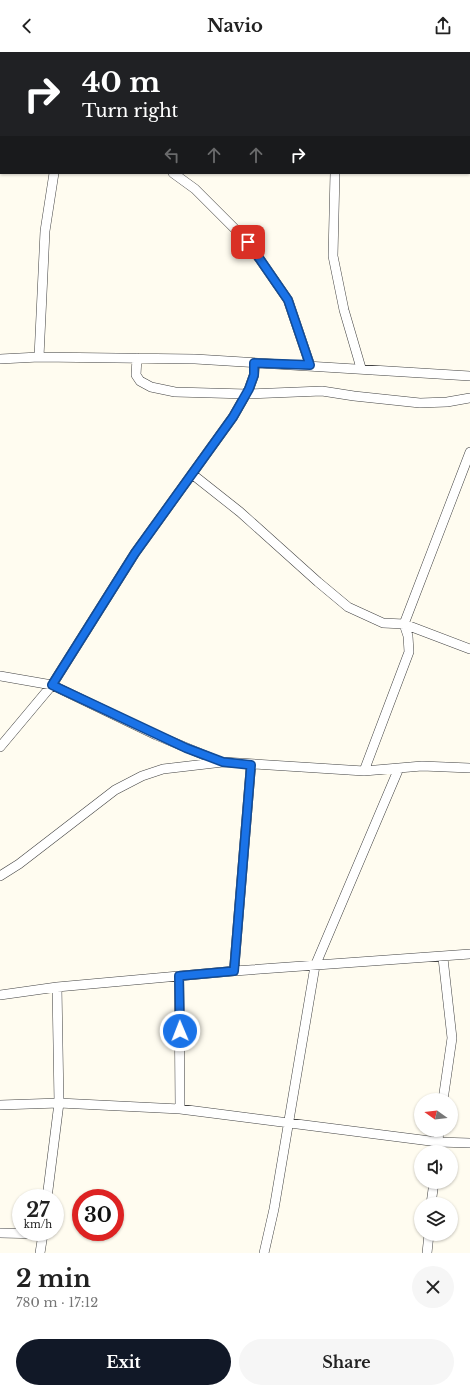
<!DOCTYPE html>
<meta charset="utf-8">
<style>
:root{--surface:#fff;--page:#f6f6f6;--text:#222;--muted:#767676;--accent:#111827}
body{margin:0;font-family:"Libre Baskerville",serif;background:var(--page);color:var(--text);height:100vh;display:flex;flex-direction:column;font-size:15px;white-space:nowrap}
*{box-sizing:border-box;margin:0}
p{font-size:13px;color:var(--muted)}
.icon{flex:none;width:22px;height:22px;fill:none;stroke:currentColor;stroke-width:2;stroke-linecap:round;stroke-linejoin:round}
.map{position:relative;height:1201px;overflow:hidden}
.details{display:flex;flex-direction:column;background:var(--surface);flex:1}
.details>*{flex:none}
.top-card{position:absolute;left:0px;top:0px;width:470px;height:122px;box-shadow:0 1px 3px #0004;background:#202124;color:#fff;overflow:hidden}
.needle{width:26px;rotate:284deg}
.tools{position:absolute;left:414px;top:1041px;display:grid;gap:8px}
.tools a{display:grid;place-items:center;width:44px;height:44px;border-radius:50%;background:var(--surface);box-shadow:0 1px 3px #0004;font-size:20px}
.speed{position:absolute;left:12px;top:1137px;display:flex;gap:8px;font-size:20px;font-weight:700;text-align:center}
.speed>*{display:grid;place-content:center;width:52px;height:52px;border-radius:50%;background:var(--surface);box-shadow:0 1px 3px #0004;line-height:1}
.speed small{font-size:10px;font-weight:400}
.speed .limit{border:6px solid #d22;background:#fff;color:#111}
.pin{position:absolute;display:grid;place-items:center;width:34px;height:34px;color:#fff;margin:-17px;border-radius:8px;box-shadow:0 2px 6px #0006}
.me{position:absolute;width:44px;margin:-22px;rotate:359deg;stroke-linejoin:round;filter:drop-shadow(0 0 3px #0008)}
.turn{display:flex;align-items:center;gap:14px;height:84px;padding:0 16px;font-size:18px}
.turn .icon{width:52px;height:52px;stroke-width:2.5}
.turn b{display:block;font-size:28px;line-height:34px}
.lanes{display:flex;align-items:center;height:38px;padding:0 16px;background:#0003;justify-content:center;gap:20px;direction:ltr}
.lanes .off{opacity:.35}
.round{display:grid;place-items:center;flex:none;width:42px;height:42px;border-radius:21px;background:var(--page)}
.overview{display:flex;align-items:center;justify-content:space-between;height:68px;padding:0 16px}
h1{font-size:24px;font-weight:700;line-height:30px}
.cta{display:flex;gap:8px;margin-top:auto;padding:8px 16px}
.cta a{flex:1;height:46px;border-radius:24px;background:var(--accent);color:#fff;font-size:16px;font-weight:700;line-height:46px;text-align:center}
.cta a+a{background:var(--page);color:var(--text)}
header{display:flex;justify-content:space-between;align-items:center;height:52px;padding:0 16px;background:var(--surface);font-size:18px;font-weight:700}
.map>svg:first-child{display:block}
</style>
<header><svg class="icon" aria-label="back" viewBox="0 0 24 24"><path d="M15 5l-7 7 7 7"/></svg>Navio<svg class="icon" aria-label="share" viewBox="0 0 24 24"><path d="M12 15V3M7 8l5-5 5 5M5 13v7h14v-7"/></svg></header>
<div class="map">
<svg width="470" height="1201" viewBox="0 0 470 1201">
<rect width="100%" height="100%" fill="#fffcf0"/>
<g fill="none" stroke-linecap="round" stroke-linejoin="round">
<defs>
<path id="minor" d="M28,0L29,1
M363,1V0
M0,73H1
M469,85H470
M173,121L195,137L248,190L288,248L310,313
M335,121L333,204L344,258L361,316
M39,305L45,179L54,121
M137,306L136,323L140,329L151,335L175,340L247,342L322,339L354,344L420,351L447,350L470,346
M0,307L39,305L195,307L470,324
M192,422L240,460L318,530L348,555L383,571L404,572L470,597
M0,624L52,633L156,683L221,710
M0,695L52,633L135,501L233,365L249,337L254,323L255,311
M364,719L409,600L408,584L404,572L470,400
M0,824L19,812L115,738L142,724L163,717L223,710L364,719L422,714L470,716
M443,906L452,986L443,1048
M234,919L251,713
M179,924L180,1057
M0,943L57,935L234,919L470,902
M0,1053L59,1051L180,1057L438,1090L470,1091
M437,1100L439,1078
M47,1146L59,1051L57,935
M431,1152L434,1130
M0,1181L43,1182L40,1201
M264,1201L274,1157L315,914L399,716
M427,1201L429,1182"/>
</defs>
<use href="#minor" stroke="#424242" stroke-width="10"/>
<use href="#minor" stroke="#fff" stroke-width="9"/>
</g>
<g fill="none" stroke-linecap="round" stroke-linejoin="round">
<defs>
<path id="route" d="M180,979L179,924L234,919L251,713L223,710L186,696L52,633L135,501L233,365L249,337L254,323V311L310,313L288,248L248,190"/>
</defs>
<use href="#route" stroke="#114b97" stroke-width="10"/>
<use href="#route" stroke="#1a73e8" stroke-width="7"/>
</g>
</svg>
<div class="tools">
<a><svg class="needle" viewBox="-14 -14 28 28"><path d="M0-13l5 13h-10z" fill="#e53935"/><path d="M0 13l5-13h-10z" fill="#767676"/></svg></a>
<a><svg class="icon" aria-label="sound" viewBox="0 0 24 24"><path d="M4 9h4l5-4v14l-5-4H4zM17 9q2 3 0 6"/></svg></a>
<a><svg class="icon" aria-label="layers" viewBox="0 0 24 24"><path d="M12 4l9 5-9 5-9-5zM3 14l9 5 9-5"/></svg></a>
</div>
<div class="speed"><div>27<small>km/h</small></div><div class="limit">30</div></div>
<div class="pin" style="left:248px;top:190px;background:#d93025"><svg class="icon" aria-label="arrive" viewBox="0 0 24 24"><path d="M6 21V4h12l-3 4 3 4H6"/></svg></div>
<svg class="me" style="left:180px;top:979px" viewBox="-20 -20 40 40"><circle r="17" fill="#1a73e8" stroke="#fff" stroke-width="3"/><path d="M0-11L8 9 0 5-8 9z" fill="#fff"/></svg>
<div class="top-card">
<div class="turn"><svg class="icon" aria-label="right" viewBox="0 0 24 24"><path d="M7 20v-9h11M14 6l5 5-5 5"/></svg><div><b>40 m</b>Turn right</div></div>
<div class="lanes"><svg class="icon off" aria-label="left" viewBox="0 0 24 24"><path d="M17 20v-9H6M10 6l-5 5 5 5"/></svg><svg class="icon off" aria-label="ahead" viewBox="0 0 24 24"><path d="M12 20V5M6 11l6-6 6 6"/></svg><svg class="icon off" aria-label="ahead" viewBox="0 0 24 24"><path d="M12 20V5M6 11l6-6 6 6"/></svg><svg class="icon" aria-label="right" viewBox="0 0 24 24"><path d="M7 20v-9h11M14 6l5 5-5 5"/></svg></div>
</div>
</div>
<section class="details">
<div class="overview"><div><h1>2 min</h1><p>780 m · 17:12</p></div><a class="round"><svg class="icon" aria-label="close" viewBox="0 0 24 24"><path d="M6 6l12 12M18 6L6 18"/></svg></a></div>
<div class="cta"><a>Exit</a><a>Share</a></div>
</section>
